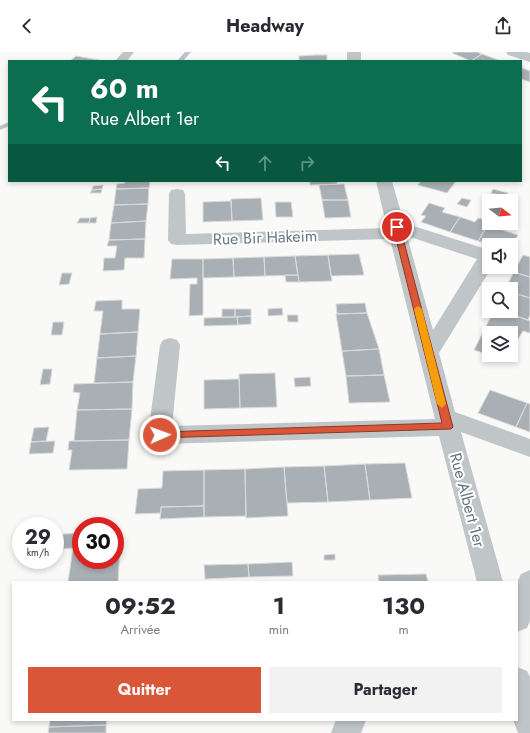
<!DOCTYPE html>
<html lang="fr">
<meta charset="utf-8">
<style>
:root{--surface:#fff;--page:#f2f2f3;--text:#2b2b33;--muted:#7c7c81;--accent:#d95638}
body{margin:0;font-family:Jost,sans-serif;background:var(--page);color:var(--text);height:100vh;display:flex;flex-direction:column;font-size:15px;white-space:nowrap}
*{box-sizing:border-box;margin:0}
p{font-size:13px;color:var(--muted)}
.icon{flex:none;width:22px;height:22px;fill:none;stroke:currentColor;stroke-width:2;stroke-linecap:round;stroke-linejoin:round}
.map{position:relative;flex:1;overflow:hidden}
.sheet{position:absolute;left:12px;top:529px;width:506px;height:140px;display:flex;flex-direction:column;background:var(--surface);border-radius:0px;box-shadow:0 2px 6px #0003}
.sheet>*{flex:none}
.top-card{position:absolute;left:8px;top:8px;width:514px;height:122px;border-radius:0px;box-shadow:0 2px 6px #0003;background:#0b6e4f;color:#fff;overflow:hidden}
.needle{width:26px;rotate:106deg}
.tools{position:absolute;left:482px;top:142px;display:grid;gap:8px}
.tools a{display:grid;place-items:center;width:36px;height:36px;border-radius:0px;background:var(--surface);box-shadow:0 2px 6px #0003;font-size:20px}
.speed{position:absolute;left:12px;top:465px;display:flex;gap:8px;font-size:20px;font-weight:700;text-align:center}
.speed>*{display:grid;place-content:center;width:52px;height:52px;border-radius:50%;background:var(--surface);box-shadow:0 2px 6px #0003;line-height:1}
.speed small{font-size:10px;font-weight:400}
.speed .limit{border:6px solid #d22;background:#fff;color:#111}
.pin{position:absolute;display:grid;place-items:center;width:34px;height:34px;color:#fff;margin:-17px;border:2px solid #fff;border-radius:50%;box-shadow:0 1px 4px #0007}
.me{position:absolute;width:44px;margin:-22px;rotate:88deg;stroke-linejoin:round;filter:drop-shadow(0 0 3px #0008)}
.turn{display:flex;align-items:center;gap:14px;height:84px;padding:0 16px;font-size:18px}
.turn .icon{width:52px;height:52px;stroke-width:2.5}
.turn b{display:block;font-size:28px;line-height:34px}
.lanes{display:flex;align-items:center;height:38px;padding:0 16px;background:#0003;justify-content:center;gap:20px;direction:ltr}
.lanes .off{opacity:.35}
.eta{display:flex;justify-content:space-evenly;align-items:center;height:68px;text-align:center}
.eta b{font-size:24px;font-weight:700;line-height:28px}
.primary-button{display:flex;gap:8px;margin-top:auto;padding:8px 16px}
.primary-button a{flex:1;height:46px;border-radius:0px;background:var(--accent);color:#fff;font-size:16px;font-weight:700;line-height:46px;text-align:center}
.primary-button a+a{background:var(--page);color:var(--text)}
header{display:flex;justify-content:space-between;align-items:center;height:52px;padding:0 16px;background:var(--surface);font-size:18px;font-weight:700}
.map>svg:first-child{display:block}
</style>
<header><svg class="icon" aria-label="back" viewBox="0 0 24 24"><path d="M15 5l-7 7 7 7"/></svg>Headway<svg class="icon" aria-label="share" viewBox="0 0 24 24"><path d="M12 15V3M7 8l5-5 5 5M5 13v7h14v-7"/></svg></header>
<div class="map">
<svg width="530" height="681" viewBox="0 0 530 681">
<rect width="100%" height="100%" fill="#f9f9f7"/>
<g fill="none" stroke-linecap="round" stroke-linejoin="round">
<path fill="#bac5c9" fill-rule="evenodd" d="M185,0H191L183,9H177Z
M9,70V74L0,78V74Z"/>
</g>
<path fill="#a8b0b6" stroke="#dbdbd9" d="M454,0H477L482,2L471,9L452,1Z
M482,2L501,9H471Z
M316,3H327V9H299V4Z
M76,4L99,8L70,9Z
M522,16L530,19V30L521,27Z
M125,129H150L149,136L116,137L117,132L125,131Z
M310,129H337V132L310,133Z
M421,129H456L447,141L418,133Z
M344,132L348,148H322L319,133Z
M103,133L102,137L92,138L93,134Z
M149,136L148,152L114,153L116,137Z
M102,137L101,141H90L92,138Z
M493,137L508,141L505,145L491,141Z
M261,146L263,168L232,169L231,147Z
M462,146L471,148L467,155L457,152Z
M322,148H348L351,165L325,166Z
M231,149L232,169L203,170V150Z
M275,150H291L293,165H276Z
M429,151L445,156L442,160L460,165L450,180L421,170L426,164L421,163Z
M148,152L146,169L111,171L114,153Z
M97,165L96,171H89L90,166Z
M460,165L475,170L478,166L489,169V171L478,189L450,180Z
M80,166H90L89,171H77Z
M146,169L145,187L109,188L111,171Z
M489,171L498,172L496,176L518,183L511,195V193H492L478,189Z
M145,187L144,206H125L124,218L103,219L104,206H115L117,194H107L109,188Z
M359,202L364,223L331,224L328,203Z
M328,203L332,229L299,230L295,204Z
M523,203L530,205V225L514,220Z
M295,204L298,223L265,224L264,205Z
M264,205L265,224L234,225L233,206Z
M233,206L234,225L203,226V207Z
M172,207H203V263L189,264L190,232H197V226L170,227Z
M514,220L530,225V246L511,240V237H505Z
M62,221H72L69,232L59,233Z
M285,223H298L299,230H286Z
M511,240L530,246V263L528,268L502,259H511Z
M122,248V257H140L138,280L100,282L103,259H94L96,249Z
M365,251L367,261L337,262L336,252Z
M282,256L283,263L268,264V257Z
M222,257H235V265H222Z
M235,257H251V264L235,265Z
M494,259H502L530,269V281L523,279L518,287L511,285V281H500L485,276Z
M367,261L379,297L342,299L336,262Z
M287,263H298V270H288Z
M251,264V272L238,273L237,265Z
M235,265H237L238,273L204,274V266Z
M53,270H64L62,283H51Z
M485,276L500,281H489V303H510L507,309L474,298Z
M138,280L136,304L97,306L100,282Z
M511,285L518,287L511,301Z
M379,297L384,323L346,324L342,299Z
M136,304L133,330L94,331L97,306Z
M43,317H52L50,332L40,333Z
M275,321L277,355L240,356L239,322Z
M384,323L390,350L349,351L346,324Z
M310,325L311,334L295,335L294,326Z
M239,327L240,356L204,357V328Z
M133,330L132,357L77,358L80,341L73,340L74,332Z
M490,338L527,351L516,375L478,361Z
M527,351L530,352V380L516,375Z
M132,357L129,388L74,389L77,358Z
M49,375L46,389L31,390L34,376Z
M129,388L127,417L69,418L72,398H68L69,389Z
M55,389L53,401L29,402L31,390Z
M405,411L412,446L370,448L365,412Z
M365,412L370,448L328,450L324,414Z
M324,414L328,450L287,451L284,415Z
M284,415L288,464L246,466L245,417Z
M245,417L246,464L204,465V418Z
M204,418V454L161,455V461L135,462L138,437L162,436L163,419Z
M204,454V465L160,467L161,455Z
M81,481V508H115V494H120L118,530H68L73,496L61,497L63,482Z
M335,502V508H324V503Z
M292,510L293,524L249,525L248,512Z
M248,512L249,525L205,527L204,513Z
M426,522L428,530H379L378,523Z
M50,668H107L106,673L49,675Z
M106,673V681H48L49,675Z"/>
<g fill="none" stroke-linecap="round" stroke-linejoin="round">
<path fill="#c0c5c8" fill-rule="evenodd" d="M123,0H134L127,9H115Z"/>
<path fill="#c0c5c8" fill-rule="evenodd" d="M347,0H361V9H347Z
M506,0H526L530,1V10L508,3Z
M376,129H392L404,171L489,198V215H492L439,301L455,360L530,387V405L461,380L503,530H477L439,384L160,392L152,389L148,383L160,293L163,288L170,286L177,288L180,293L172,374L435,367L390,187L177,193L171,192L168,188L169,142L171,138L177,137L183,138L185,142L186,182L387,176ZM407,184L477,207L433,278Z
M530,518V569L527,576L517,580V530L521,522Z
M517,615L527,619L530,625V681H518L513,668H517Z
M336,668H366L361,681H331Z"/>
</g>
<path fill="#d95638" stroke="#8d3824" d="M394,173H397L400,175L453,375L451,377L157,386L155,383L157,381L160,380L442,371L393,175Z"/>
<path fill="#f59e0b" d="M418,254L422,257L446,352L442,356L437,352L414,257Z"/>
<g text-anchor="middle" stroke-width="4" stroke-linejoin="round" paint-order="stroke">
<g font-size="16" fill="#667680" stroke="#fff">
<text transform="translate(265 185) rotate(-2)" y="6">Rue Bir Hakeim</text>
<text transform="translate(468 448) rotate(75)" y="6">Rue Albert 1er</text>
</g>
</g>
</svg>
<div class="tools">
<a><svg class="needle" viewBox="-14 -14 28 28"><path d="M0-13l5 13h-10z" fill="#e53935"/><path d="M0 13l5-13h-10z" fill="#7c7c81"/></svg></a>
<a><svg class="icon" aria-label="sound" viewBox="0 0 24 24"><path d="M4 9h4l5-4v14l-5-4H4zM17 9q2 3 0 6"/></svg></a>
<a><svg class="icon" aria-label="search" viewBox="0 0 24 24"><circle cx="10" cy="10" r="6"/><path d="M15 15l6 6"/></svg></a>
<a><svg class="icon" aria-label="layers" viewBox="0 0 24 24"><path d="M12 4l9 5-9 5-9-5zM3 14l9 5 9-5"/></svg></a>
</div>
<div class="speed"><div>29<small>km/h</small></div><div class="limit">30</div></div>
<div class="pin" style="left:397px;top:175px;background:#d93025"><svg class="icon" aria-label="arrive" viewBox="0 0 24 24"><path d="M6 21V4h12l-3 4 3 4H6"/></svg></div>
<svg class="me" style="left:160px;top:383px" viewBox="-20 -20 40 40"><circle r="17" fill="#d95638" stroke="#fff" stroke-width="3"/><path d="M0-11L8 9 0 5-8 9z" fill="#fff"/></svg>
<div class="top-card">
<div class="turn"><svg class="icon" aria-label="left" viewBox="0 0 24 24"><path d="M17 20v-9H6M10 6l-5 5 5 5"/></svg><div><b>60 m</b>Rue Albert 1er</div></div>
<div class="lanes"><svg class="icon" aria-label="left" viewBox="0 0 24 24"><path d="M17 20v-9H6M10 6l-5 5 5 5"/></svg><svg class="icon off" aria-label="ahead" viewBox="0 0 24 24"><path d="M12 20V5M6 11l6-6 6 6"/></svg><svg class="icon off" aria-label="right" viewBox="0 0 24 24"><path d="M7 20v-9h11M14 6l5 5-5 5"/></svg></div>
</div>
<section class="sheet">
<div class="eta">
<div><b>09:52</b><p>Arrivée</p></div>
<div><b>1</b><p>min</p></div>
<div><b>130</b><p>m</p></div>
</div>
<div class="primary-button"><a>Quitter</a><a>Partager</a></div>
</section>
</div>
